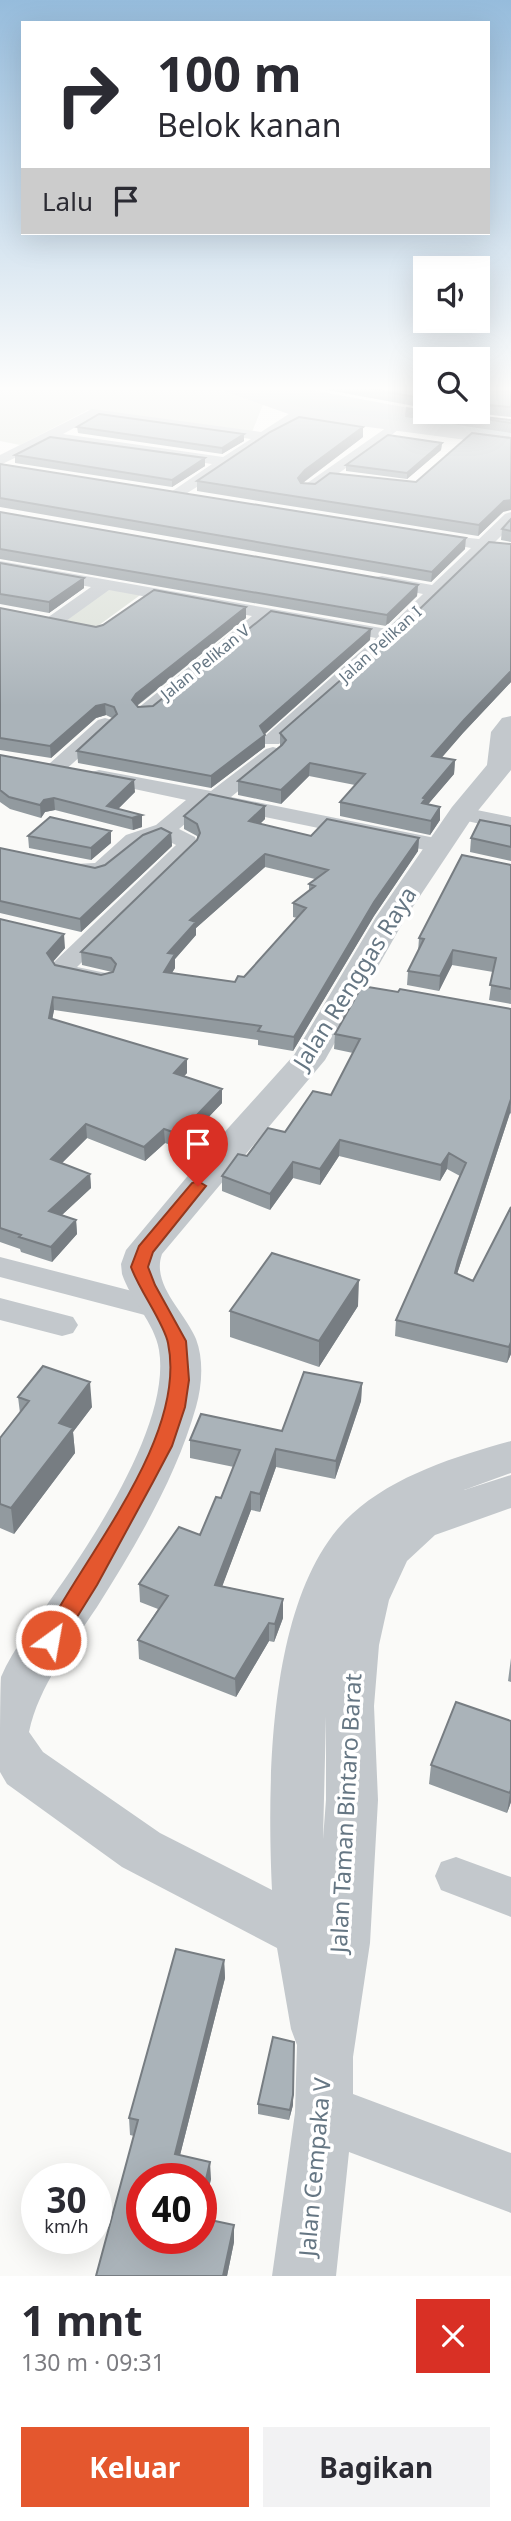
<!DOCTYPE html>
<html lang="id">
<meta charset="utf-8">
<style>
:root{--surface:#fff;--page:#f2f2f3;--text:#2b2b33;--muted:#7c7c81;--accent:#e4572e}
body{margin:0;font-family:"Noto Sans",sans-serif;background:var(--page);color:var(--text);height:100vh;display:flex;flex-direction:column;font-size:26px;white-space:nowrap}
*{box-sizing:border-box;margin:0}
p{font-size:23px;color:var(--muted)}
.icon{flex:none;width:38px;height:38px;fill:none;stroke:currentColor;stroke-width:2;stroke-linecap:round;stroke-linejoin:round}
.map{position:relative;height:2276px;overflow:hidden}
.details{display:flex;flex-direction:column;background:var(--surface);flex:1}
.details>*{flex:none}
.hud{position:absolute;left:21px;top:21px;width:469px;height:214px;border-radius:0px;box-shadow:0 7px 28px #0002;background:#fff;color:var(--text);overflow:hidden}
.buttons{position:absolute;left:413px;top:256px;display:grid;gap:14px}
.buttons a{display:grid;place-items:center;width:77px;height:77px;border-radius:0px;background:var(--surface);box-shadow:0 7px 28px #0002;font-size:35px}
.speed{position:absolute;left:21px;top:2163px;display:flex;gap:14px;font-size:35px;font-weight:700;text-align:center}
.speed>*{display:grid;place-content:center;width:91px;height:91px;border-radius:50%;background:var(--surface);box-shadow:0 7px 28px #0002;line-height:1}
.speed small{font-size:18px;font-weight:400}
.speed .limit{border:10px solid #d22;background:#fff;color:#111}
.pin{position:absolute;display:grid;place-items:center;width:60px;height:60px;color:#fff;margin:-72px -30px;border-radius:50% 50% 50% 0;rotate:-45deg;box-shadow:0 0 7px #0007}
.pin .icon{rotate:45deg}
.me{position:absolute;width:77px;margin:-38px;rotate:32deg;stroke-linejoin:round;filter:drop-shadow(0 0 5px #0008)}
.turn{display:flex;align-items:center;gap:24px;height:147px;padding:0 21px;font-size:32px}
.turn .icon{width:91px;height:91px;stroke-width:2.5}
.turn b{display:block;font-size:49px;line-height:60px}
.then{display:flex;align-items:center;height:66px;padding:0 21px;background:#0003;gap:14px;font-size:26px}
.round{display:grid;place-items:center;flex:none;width:74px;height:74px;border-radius:0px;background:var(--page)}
.headline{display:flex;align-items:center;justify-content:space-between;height:119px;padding:0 21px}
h1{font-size:42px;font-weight:700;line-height:52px}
.action{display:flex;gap:14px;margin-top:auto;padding:14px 21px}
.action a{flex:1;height:80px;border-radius:0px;background:var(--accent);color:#fff;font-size:28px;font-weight:700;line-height:80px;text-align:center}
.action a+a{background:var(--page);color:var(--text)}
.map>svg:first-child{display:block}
</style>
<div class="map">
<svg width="511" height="2276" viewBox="0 0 511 2276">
<rect width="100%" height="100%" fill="#fafaf8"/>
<path fill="#dadfd7" d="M0,387H212L264,402L252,432L88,410L20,445L0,441Z
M110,588L143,593L95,628L61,621Z"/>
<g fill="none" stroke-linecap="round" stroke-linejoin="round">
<path fill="#bbc7cb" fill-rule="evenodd" d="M242,387H281L320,400L511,424V440L317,415L246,392Z"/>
<path fill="#c3c8cc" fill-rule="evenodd" d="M274,387H296L425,411L511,419V427L366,410L304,397Z
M92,409L261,432L295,410H305L307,413L232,465L176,500L171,498L168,495L171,492L212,464L50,441L0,465V455ZM94,417L251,439L223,457L63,434Z
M393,423L400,427L398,430L313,492H303L300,489L303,486Z
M511,512V526L495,542L511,544V554L487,550L397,639L279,744H265L262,740L265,736L376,638L270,619L152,716L145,718L135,712L138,708L252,616L109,590L59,626H47L44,622L47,618L91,587L0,571V561L387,629L423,594L376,585L373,581L376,577L382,576L432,585L471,548L422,539L420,536L422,533L479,539L505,514Z
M105,718L112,720L115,724L112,728L63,772H49L46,768L49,764L98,720Z
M273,747L280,749L283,753L280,757L231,797L440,839L448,841L451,846L448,851L440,853L207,805L179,829L195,837L198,846L195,851L77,967L106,973L109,978L106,983L97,985L58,977L51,967L54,962L176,845L162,838C156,840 147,842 141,845C112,863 116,884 74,874L71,869L74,864L95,863L126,835L156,825L186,800L92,780L89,776L92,772L99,770L211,791L266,749Z
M462,807L511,817V831L454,818L451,813L454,808Z
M0,1257L171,1301L176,1308L171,1315L160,1319L0,1277Z
M0,1298L73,1317L78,1325L73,1333L62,1336L0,1320Z
M456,1857L511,1877V1917L441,1890L435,1876L441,1862Z"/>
<path fill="#c3c8cc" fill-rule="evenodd" d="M222,387H245L303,408L511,436V446L300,418L224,391Z
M511,716V770L472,818L406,917L325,1060L162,1254C151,1285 185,1312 196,1339C204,1360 202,1386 196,1407C176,1478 136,1545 97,1607C71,1646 39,1685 29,1732L43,1752L160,1833L272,1890C267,1782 267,1591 352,1514C395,1475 457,1456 511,1441V1473L464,1490L511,1475V1508L435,1535L407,1561L389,1600L379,1645L374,1706L378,1800L370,1943L353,2057V2094L511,2153V2213L349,2152L336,2276H272L295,2113L297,2045L291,2029L277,1948L122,1867L7,1784L0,1772C0,1754 0,1690 1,1677C13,1648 36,1621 53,1596C94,1538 171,1422 159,1350C154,1322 131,1301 122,1274L121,1264L126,1250L221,1136L294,1055L376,917L452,807L487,765L491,732L502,718ZM326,1716V1800L323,1839Z"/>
</g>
<path fill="#929a9f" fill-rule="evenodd" d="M315,387H425V408L322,389Z
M478,387H511V417L454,411H478Z
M406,407L425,410V411H439L511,420V433L405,417Z
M77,427L244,434V441L222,454L78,433Z
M363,437L303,483L416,482L503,512L478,536L197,491V481Z
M442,443L441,450L407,479L346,471V465Z
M15,455L205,458V466L172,487L15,463Z
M0,464L465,549L431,582L0,507Z
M0,512L418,585L417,596L386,626L0,559Z
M511,519V542L501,540L502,529Z
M511,544V682L463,733L441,758L455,760L454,774L428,804L440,807V820L430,835L340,816V802L355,785L309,776L281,804L238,795V781L280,747V733Z
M0,563L84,578V588L49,613L0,604Z
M0,608L96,627L246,618L137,706L138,707L153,706L370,640L265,734V747L211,788L78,763L77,751L112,718L106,715L96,718L51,758L0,750Z
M0,755L135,792L118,809L142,815V827L133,830L55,810L45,812L41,818L10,809L0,802Z
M265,806V819L260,824L311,836L419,838L418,851L374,916L293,1051L258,1045V1040L54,1010L52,1019L187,1059V1073L184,1076L222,1089V1103L202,1124L203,1131L185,1150L165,1143L145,1161L87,1138L62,1163L90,1174L91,1188L62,1215L76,1220L77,1234L52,1262L21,1252L20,1249L0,1242V919L65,948L53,962L55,965L101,975L112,972L82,965L81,952L197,840V836L184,829V816ZM265,867L315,879L309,884V891L293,903V917L297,918L244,977L235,982L172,973L175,968V959L196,935V928Z
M511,826V861L470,852L471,838Z
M171,833L172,846L81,932L0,913V848L95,868L105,865Z
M28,836L111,843L91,860L29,848Z
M511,865V1004L489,1000L493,972L452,965L439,991L407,985L408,971L418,952L419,938Z
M511,1009V1114L510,1113L457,1274L473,1281L511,1207V1354L507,1363L395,1336L396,1320L460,1176L447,1169L440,1181L339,1156L320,1185L293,1178L270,1210L222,1191V1176L247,1156L285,1132L331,1095L353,1053L334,1049L335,1034Z
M358,1306L319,1367L230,1337V1311Z
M362,1383L361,1401L335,1479L276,1467L260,1512L251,1510L222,1586L283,1599V1618L274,1642L269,1641L236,1697L139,1659L138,1640L158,1609L140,1602L139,1584L200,1535L221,1498L234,1467L190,1458V1440L282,1431Z
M18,1397L92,1407L73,1432L75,1453L14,1534L0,1528V1438L20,1413Z
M511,1658V1682L508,1681Z
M511,1721V1802L507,1813L429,1784L431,1765Z
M224,1960L225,1978L180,2155L211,2179L202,2218L234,2242L227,2276H96L134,2136L130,2135L129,2118Z
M294,2042L293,2105L289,2120L258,2114V2104Z"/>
<path fill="#777d82" d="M363,427V437L305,481L297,489L298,478L305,470Z
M244,434V441L222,454V448Z
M442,443L441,450L407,479V473Z
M205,458V466L172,487V480Z
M511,500V510L503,512L478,536L479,525L504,501Z
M466,538L465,549L431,582L432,572Z
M84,578V588L49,613V602Z
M418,585L417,596L386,626L387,615Z
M246,607V618L136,706L132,700L136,694Z
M371,629L370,640L260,738V726Z
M511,671V682L463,733L432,769V756L464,720Z
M105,704L106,715L96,718L51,758L50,746L96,706Z
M265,735V747L211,788V776Z
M455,760L454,774L425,808L421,817L423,798Z
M310,763L309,776L281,804V790Z
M134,780L135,792L114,813L107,806Z
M54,798L55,810L45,812L41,818L40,805L44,800Z
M265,806V819L249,834V821Z
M440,807V820L430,835L431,821Z
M142,815V827L133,830L132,818Z
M111,831V843L91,860V848Z
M171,833L172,846L81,932L80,919Z
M419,838L418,851L374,916L293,1051L294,1037L374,902Z
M265,854V867L196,928V935L175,959V968L164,985V972L168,953L190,920Z
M64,934L65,948L48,967L47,953Z
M453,950L452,965L439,991L440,976Z
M53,997L54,1010L50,1032L49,1018Z
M187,1059V1073L174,1087V1073Z
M222,1089V1103L202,1124L203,1131L185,1150L184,1136L197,1115Z
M511,1099L510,1113L456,1277L455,1273L458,1261Z
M86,1124L87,1138L52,1173L51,1159Z
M164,1129L165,1143L145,1161L144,1147Z
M340,1140L339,1156L320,1185V1169Z
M449,1153L447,1169L440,1181L441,1165Z
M293,1162V1178L270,1210V1194Z
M90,1174L91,1188L51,1225L49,1211Z
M76,1220L77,1234L52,1262L51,1247Z
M359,1280L358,1306L319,1367V1341Z
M511,1342V1354L507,1363L509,1347Z
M90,1382L92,1407L73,1432L75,1453L14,1534L11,1508L59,1423Z
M362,1383L361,1401L335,1479L336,1461Z
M276,1449V1467L260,1512V1494Z
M251,1492V1510L216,1603L215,1585Z
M283,1599V1618L274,1642L275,1624Z
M269,1623V1641L236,1697L235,1679Z
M511,1789V1802L507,1813L510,1793Z
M224,1960L225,1978L176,2171L175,2154Z
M293,2095V2105L289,2120L290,2110Z
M210,2162L211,2179L201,2220V2201Z
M234,2225V2242L227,2276H223Z"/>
<path fill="#aab3b9" stroke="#777d82" stroke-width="2" fill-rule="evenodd" d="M362,387H425V399Z
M478,387H511V407L478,404Z
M431,411L511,420V423Z
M99,414L244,434L222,448L77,427Z
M299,417L363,427L305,470L298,478L301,483L315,484L330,473L416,482L472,433L511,438V500L504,501L479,525L197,481L270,432Z
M388,435L442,443L407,473L346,465Z
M50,437L205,458L172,480L15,455Z
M0,464L466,538L432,572L0,498Z
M0,512L418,585L387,615L0,549Z
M511,519V531L502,529Z
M489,542L511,544V671L464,720L432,756L455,760L423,798L425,799L422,803L440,807L431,821L340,802L365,774L310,763L281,790L238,781L282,745L286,740L280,733L399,629Z
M0,563L84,578L49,602L0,594Z
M154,590L246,607L136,694L132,700L138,707L153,706L271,611L371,629L260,726L265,735L211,776L77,751L117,714L114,707L105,704L96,706L50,746L0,738V608L96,627L103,625Z
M0,755L134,780L107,806L142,815L132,818L54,798L44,800L40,805L9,797L0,790Z
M209,794L265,806L249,821L311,836L327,819L419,838L374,902L294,1037L258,1031L261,1026L53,997L49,1018L187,1059L174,1073L222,1089L197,1115L202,1116L184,1136L164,1129L144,1147L86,1124L51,1159L90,1174L49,1211L76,1220L51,1247L19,1237L21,1235L0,1228V919L64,934L47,953L55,965L101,975L113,972L116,964L111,958L81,952L197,840L200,833L197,824L184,816ZM265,854L328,870L309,884L315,886L293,903L306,908L244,977L238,976L235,982L164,972L175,954L168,953L196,922L190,920Z
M50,817L111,831L91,848L28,836Z
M480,820L511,826V847L471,838Z
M161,828L171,833L80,919L0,901V848L95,868L105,865L143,835Z
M462,855L511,865V989L490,985L496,958L453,950L440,976L408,971L424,939L419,938Z
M362,986L398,992L400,989L511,1009V1099L458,1261L455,1273L473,1281L511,1207V1342L509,1347L396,1320L466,1163L449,1153L441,1165L340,1140L320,1169L293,1162L270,1194L222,1176L238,1154L247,1156L268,1128L285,1132L313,1091L331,1095L360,1039L335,1034Z
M272,1253L359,1280L319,1341L230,1311Z
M43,1366L90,1382L59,1423L73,1428L11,1508L0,1504V1438L29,1401L18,1397Z
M304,1372L362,1383L336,1461L276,1449L260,1494L251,1492L215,1585L283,1599L275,1624L269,1623L235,1679L138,1640L168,1596L139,1584L179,1527L200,1535L216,1497L221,1498L240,1450L190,1440L201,1414L282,1431Z
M456,1702L511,1721V1789L510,1793L431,1765Z
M176,1949L224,1960L175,2154L210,2162L201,2201V2179H142V2238H201V2218L234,2225L223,2276H96L138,2120L129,2118Z
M273,2037L294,2042L293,2095L290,2110L258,2104Z"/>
<linearGradient id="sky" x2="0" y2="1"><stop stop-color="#96bcdc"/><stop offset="0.55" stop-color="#fdfdfc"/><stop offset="1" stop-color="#fdfdfc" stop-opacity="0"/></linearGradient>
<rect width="511" height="706" fill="url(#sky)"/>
<path fill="#e4572e" stroke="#94391e" stroke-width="2" d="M198,1181L206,1186L153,1252L148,1267L155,1285L186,1341L189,1380L185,1407L172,1446L153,1482L97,1585L59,1646L51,1648L44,1646L41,1640C82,1558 188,1438 168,1343C164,1323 139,1290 131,1267L139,1246L192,1183Z"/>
<g text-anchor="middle" stroke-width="7" stroke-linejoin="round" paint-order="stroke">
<g font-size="16" fill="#657683" stroke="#fff">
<text transform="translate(380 644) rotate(-42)" y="6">Jalan Pelikan I</text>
<text transform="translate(205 662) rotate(-39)" y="6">Jalan Pelikan V</text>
</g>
<g font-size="23" fill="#657683" stroke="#fff">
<text transform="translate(355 978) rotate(-58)" y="8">Jalan Renggas Raya</text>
<text transform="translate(346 1813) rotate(-87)" y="8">Jalan Taman Bintaro Barat</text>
<text transform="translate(315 2167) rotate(-85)" y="8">Jalan Cempaka V</text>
</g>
</g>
</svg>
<div class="buttons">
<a><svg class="icon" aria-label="sound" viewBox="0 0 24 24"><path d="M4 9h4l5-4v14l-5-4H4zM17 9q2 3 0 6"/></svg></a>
<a><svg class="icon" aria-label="search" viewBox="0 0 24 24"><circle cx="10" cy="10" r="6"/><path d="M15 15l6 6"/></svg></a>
</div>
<div class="speed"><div>30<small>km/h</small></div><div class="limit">40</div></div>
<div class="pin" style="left:198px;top:1186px;background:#d93025"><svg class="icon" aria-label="arrive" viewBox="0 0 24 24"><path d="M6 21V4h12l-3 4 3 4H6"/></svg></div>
<svg class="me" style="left:51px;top:1640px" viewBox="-20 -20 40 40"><circle r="17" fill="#e4572e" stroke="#fff" stroke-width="3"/><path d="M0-11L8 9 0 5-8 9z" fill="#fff"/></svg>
<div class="hud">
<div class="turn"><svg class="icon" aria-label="right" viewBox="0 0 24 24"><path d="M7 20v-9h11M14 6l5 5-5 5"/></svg><div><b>100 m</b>Belok kanan</div></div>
<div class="then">Lalu<svg class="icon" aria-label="arrive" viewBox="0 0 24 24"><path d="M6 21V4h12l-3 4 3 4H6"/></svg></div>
</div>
</div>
<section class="details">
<div class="headline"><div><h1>1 mnt</h1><p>130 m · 09:31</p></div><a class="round" style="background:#d93025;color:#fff"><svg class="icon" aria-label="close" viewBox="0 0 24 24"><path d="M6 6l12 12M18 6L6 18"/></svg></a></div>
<div class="action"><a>Keluar</a><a>Bagikan</a></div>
</section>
